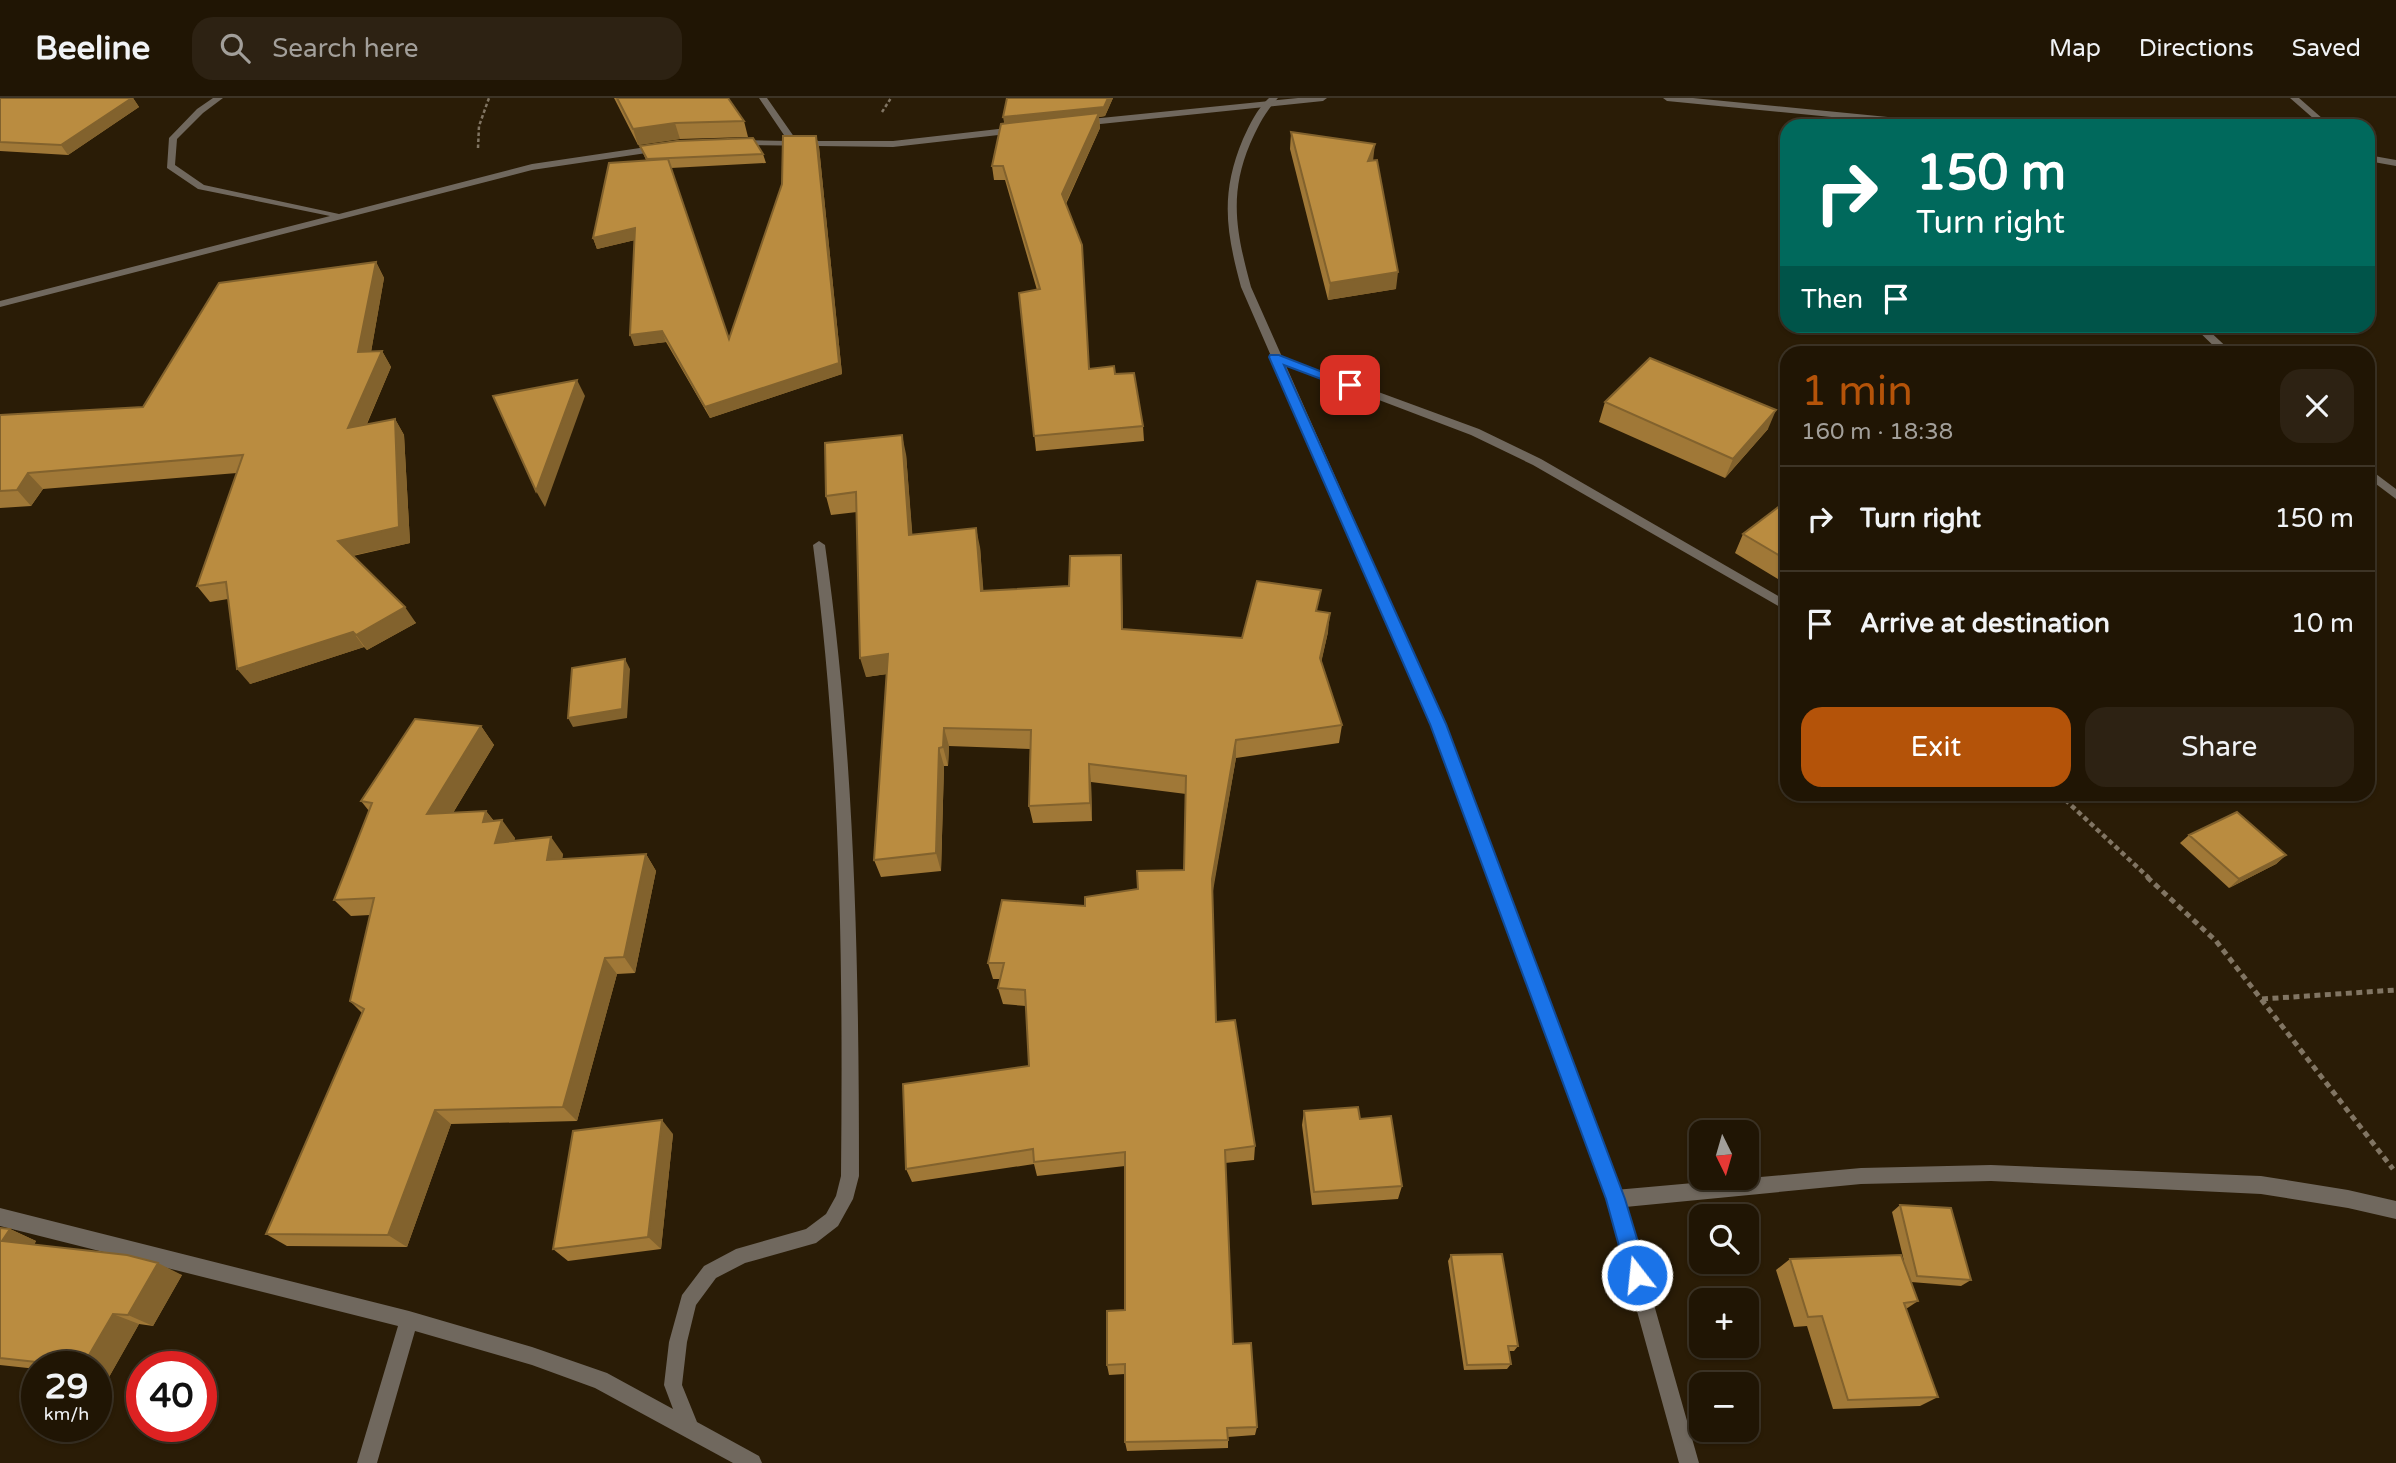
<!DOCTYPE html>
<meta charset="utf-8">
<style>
:root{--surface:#201504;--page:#2d2213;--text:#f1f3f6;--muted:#a29f9a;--line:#3d3426;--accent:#b45309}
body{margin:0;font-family:"Varela Round",sans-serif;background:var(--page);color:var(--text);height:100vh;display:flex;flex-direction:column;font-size:26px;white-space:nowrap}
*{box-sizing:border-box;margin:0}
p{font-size:23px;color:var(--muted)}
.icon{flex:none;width:38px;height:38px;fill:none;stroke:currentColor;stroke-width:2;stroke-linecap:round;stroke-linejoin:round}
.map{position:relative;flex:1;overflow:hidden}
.sheet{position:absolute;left:1780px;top:248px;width:595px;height:455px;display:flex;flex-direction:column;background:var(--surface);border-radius:21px;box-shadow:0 2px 5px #0004,0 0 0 2px var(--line)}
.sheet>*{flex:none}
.banner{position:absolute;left:1780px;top:21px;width:595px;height:214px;border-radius:21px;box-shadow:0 2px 5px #0004,0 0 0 2px var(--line);background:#00695c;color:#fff;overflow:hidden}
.needle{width:46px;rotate:175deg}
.tools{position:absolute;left:1689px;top:1022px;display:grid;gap:14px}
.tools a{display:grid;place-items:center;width:70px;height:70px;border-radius:14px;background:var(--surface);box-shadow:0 2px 5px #0004,0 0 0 2px var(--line);font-size:35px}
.speed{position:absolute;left:21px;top:1253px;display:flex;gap:14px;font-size:35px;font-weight:700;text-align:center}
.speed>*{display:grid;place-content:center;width:91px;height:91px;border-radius:50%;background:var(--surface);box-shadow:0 2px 5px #0004,0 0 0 2px var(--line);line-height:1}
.speed small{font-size:18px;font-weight:400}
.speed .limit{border:10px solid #d22;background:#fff;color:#111}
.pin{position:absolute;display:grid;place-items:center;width:60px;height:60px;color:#fff;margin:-30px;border-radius:14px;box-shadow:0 4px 10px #0006}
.me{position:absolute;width:77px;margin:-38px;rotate:344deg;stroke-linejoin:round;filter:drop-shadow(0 0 5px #0008)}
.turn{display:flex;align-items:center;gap:24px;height:147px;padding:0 21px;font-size:32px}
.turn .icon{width:91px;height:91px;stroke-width:2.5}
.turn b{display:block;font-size:49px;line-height:60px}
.then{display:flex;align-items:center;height:66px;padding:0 21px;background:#0003;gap:14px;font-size:26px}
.round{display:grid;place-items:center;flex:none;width:74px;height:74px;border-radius:21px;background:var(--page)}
.summary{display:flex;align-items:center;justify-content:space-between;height:119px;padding:0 21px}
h1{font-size:42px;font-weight:600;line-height:52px;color:var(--accent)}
.button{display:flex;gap:14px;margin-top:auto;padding:14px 21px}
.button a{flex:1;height:80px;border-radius:21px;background:var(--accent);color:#fff;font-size:28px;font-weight:600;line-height:80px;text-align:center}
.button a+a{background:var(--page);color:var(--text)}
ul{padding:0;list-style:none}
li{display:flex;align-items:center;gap:21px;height:105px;padding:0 21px;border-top:2px solid var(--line)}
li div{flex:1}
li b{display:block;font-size:26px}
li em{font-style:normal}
header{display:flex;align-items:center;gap:42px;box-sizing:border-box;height:98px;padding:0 35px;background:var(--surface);border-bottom:2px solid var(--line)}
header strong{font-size:33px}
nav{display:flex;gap:38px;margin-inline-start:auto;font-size:24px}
.search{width:490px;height:63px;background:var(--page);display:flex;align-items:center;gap:18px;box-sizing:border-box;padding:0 24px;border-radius:21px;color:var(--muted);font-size:26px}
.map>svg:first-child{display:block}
</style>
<header>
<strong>Beeline</strong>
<div class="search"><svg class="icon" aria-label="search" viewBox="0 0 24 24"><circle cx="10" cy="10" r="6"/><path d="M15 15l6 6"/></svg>Search here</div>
<nav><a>Map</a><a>Directions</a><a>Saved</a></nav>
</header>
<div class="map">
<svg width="2396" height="1365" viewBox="0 0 2396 1365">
<rect width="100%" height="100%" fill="#2a1c06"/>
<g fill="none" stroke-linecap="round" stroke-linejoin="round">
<path stroke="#817563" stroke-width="2.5" stroke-dasharray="3.5 2.5" stroke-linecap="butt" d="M882,14L891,0
M478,50L479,28L489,0"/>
<path stroke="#817563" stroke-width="4.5" stroke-dasharray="5 3.5" stroke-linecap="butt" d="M2059,696L2149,780"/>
<path stroke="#817563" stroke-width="5" stroke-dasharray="6 4.5" stroke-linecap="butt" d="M2147,779L2216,843L2393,1071
M2262,901L2396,892"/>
<path fill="#70685e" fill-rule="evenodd" d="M213,0H223L203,15L177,41L175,67L204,87L339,116L532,66L660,47L664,50L660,53L532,72L0,209V203L330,118L198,91L167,70L169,40L197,11Z
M759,0H767L797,43H893L1016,29L1020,32L1016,35L893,49L736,47L735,45L739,42L788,43Z
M1298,0H1327L1323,3L1081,28L1077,25L1081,22Z
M1663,0H1693L1949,25L1953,28H1923L1667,3Z
M2290,0H2299L2331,28H2322Z
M2368,57L2396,62V68L2368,63Z
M2193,228H2204L2234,256H2222Z
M1275,256L1479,331L1541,361L1787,503V513L1533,367L1471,337L1271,261V257Z
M2368,370L2396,391V401L2368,380Z
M819,443L825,447C855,658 859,866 859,1078L853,1101L838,1128L816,1145L745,1165L716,1180L696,1207L687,1244L682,1287L697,1324L759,1358L762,1365H733L595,1290L532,1267L415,1233L377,1365H357L398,1228L0,1128V1110L409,1213L532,1249L607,1275L673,1311L664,1287L669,1244L682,1197L704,1168L736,1151L806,1131L826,1116L836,1098L841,1078C843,866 841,658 813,447Z
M1991,1067L2261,1078L2348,1092L2396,1103V1121L2348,1110L2261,1096L1991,1083L1861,1086L1615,1110L1609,1107L1606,1101L1609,1095L1615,1092L1861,1070Z"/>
<path fill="#70685e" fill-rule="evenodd" d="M1269,0H1278C1265,14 1258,28 1250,46C1228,98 1237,137 1251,189L1445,626L1624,1101L1699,1365H1679L1606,1101L1431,626L1241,189C1226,133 1220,96 1243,41C1250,26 1257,11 1269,0Z"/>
</g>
<path fill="#a07837" d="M0,0H133L139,9L68,57L0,53Z
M614,0H728L744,23L748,39L680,41L638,47Z
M1007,0H1113L1105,18L1099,19L1100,30L1066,106L1089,270L1115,276L1143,328L1144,343L1036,353L1019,195L1037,192L1005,82H994L992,68L1004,25Z
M1291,34L1396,191L1328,202L1290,51Z
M816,38L819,49L842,276L710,320L666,244L634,248L635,142L597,151L593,140L646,62L640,48L763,56L766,65L671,70L729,241Z
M376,164L384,180L371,254L382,253L391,269L367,326L395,321L404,337L410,445L353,458L416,525L367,552L364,549L250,586L228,501L210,504L197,488L237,375L43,391L31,408L0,410V317L143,309Z
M1605,304L1768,331L1725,380L1599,324Z
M906,356L912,436L980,449L983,493L1069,488L1121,457L1123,531L1242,540L1318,513L1328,534L1321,564L1342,627L1339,645L1236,660L1212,795L1216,924L1255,1048L1254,1062L1225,1065L1233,1246L1257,1329L1255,1337L1228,1339V1350L1127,1353L1125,1344V1276L1109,1277L1107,1267L1125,1212V1068L1037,1078L1034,1066L912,1084L906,1071L1029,968L1026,908L1003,906L998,890L1000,881H993L988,865L1085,808L1138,791L1184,772L1186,696L1091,684L1092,723L1033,725L1029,708L1030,651L949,648L948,668H944L941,773L881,779L874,762L887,576L866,579L857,414L831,417L826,398Z
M1787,404V485L1786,486L1735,455L1743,436Z
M481,628L494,647L453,715L486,713L494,723L515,740L514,743L563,756L562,761L646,756L656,773L635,875L617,876L577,1023L451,1026L407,1149L287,1148L266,1136L362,915L350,903L370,817L351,818L334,802L369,713L361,703Z
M2189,737L2286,757L2276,766L2229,790L2180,745Z
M1304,1013L1360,1021L1402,1088L1398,1101L1312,1107L1302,1027Z
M673,1036L661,1151L568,1163L553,1151Z
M1900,1107L1971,1182L1961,1188L1911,1184L1918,1203L1906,1211L1938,1299L1920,1308L1833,1311L1807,1228L1794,1229L1776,1172L1790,1161L1904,1163L1892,1114Z
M0,1130L10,1131L36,1143L34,1147L182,1177L153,1228L139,1226L109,1279L96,1277V1269H37V1271L0,1267Z
M1451,1157L1518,1248L1514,1253H1509L1511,1266L1507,1271L1464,1272L1448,1163Z"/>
<path fill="#82622d" d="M133,0L139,9L68,57L61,47Z
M1108,0H1113L1105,18L1099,19L1100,30L1063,111L1005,29L1003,19Z
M675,25L680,41L638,47L633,31Z
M816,38L819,49L842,276L710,320L705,309Z
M1375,46L1373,63H1368Z
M635,130L639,141L597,151L593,140Z
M376,164L384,180L368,271L358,254Z
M1398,174L1396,191L1328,202L1330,185Z
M662,233L666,244L634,248L630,237Z
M382,253L391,269L358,346L348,330Z
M577,282L585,298L545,409L536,393Z
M1776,312L1768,331L1725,380L1733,361Z
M395,321L404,337L410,445L350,458L338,443Z
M902,337L906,356L914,456L909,437Z
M28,375L43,391L31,408L17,392Z
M976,430L980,449L985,512L981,493Z
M1121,457L1122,476L1123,550L1122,531Z
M405,509L416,525L367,552L356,537Z
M1330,515L1328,534L1318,579L1320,560Z
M353,534L364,549L250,586L237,571Z
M888,556L894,575L866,579L860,560Z
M625,561L630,571L627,620L573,629L568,620Z
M481,628L494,647L442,733L427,716Z
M944,630L949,648L948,668L943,649Z
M1236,642V660L1212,799V781Z
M939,650L944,668L941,773L936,755Z
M1089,666L1091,684L1092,723L1090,705Z
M486,713L499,730L483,724Z
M502,722L515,740L508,762L495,745Z
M551,739L563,756L559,779L547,762Z
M646,756L656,773L635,875L624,859Z
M2286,757L2276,766L2229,790L2239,781Z
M605,860L617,876L577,1023L563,1009Z
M435,1012L451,1026L407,1149L388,1137Z
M662,1022L673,1036L661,1151L648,1139Z
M10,1131L36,1143L29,1155L2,1143Z
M158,1165L182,1177L153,1228L128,1217Z
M113,1216L139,1226L109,1279L96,1274V1269H82Z"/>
<path fill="#ba8c40" stroke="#82622d" stroke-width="2" d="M0,0H132L61,47L0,44Z
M617,0H728L744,23L675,25L633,31Z
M1007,0H1108L1104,9L1003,19Z
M1099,15L1062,96L1082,147L1089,271L1114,268L1115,276L1134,275L1143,328L1034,338L1019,195L1040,191L1003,68H992L1001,26Z
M1291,34L1375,46L1368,63L1377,62L1398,174L1330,185Z
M783,38H816L839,265L705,309L662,233L630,237L635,130L593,140L609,65L668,61L729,241L782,86Z
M753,40L763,56L647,61L640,48L677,43Z
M376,164L358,254L382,253L348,330L395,321L399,429L338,443L405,509L356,537L353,534L237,571L226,484L197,488L243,357L28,375L17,392L0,393V317L143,309L219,185Z
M1650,260L1776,312L1733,361L1605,304Z
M577,282L536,393L493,298Z
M902,337L909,437L976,430L981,493L1069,488L1070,458L1121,457L1122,531L1242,540L1257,483L1321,492L1316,513L1330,515L1320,560L1342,627L1236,642L1212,781L1216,924L1235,922L1255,1048L1225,1052L1233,1246L1251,1245L1257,1329L1227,1330L1228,1342L1125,1344V1266L1107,1267V1213L1125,1212V1054L1034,1064L1033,1051L906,1071L903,986L1029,968L1025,892L998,890L1004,865H988L1002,802L1085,808V799L1138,791L1137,773L1184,772L1186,678L1089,666L1090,705L1029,708L1031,632L944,630L943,649L939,650L936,755L874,762L888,556L860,560L856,394L826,398L825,345Z
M1785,404H1787V462L1743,436Z
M625,561L622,611L568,620L572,570Z
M415,621L481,628L427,716L486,713L483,724L502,722L495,745L551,739L547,762L646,756L624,859L605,860L563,1009L435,1012L388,1137L266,1136L364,911L350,903L374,800L334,802L372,705L361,703Z
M2237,714L2286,757L2239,781L2189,737Z
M1358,1009L1360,1021L1391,1018L1402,1088L1314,1094L1304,1013Z
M662,1022L648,1139L553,1151L573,1033Z
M1900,1107L1951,1110L1971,1182L1917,1178Z
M0,1130L10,1131L2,1143L127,1157L158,1165L128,1217L113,1216L82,1269L0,1260Z
M1502,1156L1518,1248H1508L1511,1266L1467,1267L1451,1157Z
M1901,1157L1918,1203L1904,1205L1938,1299L1848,1302L1822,1218L1808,1219L1790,1161Z"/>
<path fill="#1a73e8" stroke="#114b97" stroke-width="2" d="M1270,257H1279L1356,287L1345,290L1284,267L1446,626L1625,1101L1648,1177L1645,1184L1637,1187L1630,1184L1627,1177L1606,1101L1430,626L1269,259Z"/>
</svg>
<div class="tools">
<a><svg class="needle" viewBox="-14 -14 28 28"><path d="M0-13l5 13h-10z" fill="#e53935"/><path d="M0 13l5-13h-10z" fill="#a29f9a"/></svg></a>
<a><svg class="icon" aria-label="search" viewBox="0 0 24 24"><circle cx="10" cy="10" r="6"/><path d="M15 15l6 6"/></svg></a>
<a>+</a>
<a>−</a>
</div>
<div class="speed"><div>29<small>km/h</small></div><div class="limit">40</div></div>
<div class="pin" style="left:1350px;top:287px;background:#d93025"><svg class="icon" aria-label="arrive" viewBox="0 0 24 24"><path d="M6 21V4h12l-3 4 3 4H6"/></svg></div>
<svg class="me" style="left:1637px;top:1177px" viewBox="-20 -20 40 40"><circle r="17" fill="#1a73e8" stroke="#fff" stroke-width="3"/><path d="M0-11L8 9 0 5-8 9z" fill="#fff"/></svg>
<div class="banner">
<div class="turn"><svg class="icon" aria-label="right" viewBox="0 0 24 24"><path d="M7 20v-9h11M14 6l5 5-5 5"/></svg><div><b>150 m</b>Turn right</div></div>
<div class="then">Then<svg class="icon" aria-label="arrive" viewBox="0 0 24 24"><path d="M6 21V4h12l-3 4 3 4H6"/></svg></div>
</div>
<section class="sheet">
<div class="summary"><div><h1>1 min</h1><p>160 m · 18:38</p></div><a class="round"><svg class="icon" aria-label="close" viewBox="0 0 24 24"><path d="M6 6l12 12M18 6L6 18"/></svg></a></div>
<ul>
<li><svg class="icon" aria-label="right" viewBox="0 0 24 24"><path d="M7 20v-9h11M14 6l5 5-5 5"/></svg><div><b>Turn right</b></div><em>150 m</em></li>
<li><svg class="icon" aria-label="arrive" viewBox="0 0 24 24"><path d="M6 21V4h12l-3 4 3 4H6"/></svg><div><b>Arrive at destination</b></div><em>10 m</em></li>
</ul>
<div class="button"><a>Exit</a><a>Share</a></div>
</section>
</div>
